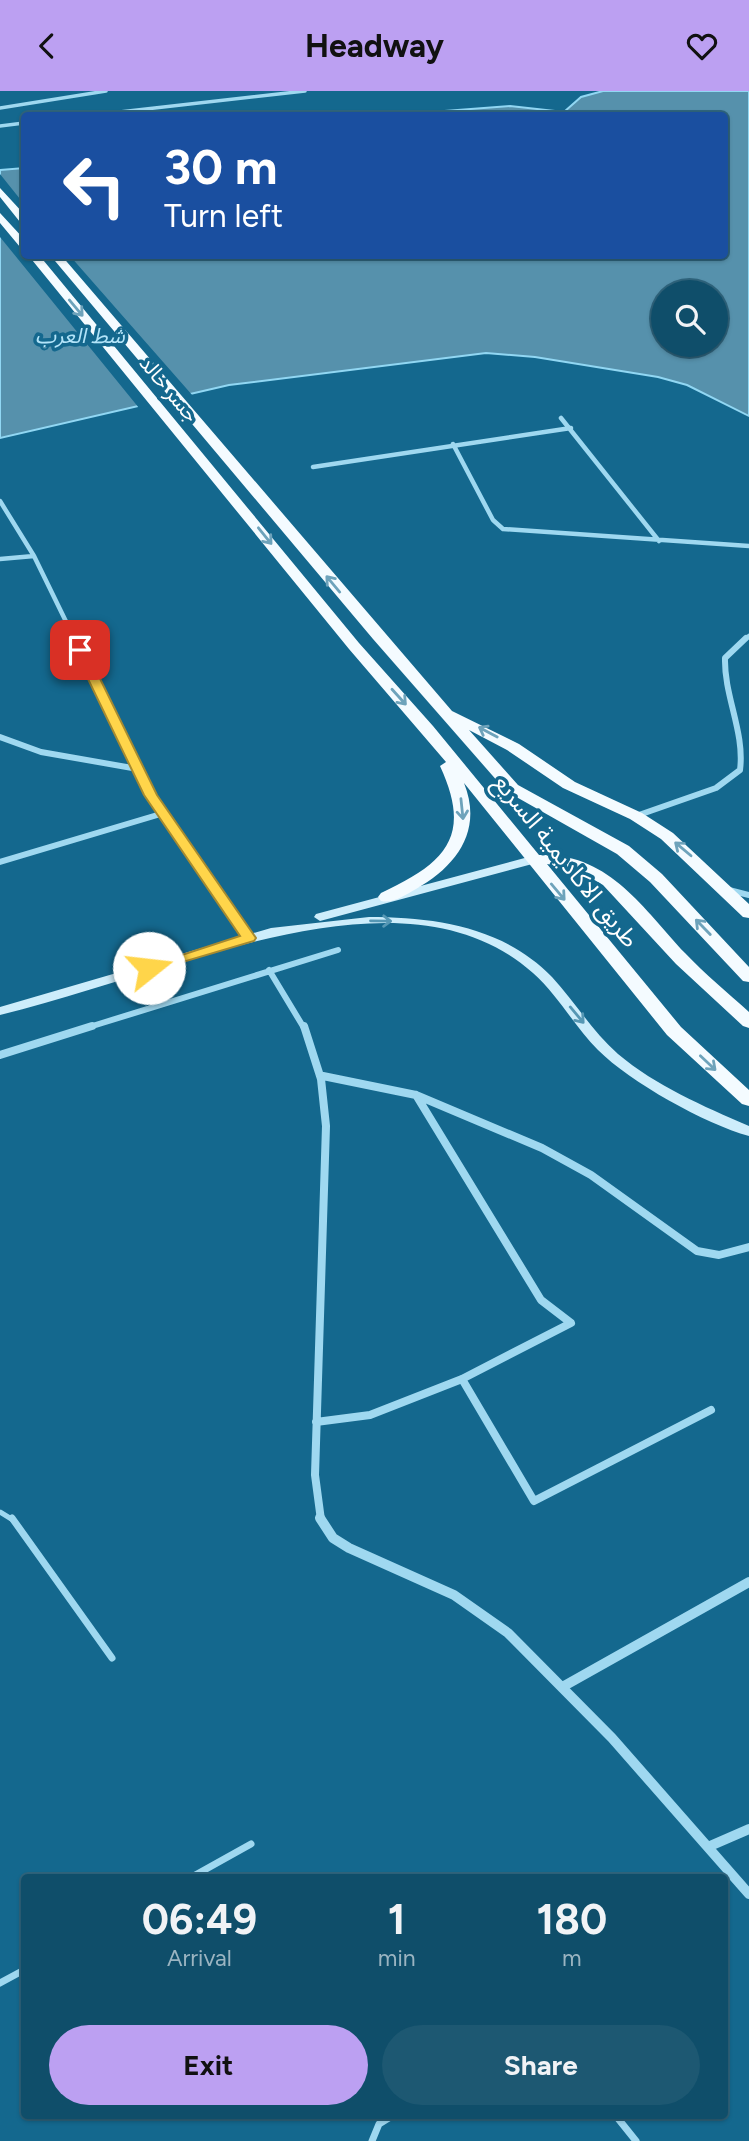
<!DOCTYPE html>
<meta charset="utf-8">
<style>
:root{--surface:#0f4e6a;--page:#1d5872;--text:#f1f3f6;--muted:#9bb4c1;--line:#2f657e;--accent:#bca0f2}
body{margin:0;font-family:Figtree,"Noto Sans Arabic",sans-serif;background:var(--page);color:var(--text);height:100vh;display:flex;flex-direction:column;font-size:26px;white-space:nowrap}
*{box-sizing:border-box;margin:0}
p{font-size:23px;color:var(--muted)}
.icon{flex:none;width:38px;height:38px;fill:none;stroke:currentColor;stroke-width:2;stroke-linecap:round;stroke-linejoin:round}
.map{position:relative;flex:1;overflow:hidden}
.side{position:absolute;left:21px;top:1783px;width:707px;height:245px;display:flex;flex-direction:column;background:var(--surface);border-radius:7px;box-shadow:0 2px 5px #0004,0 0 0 2px var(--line)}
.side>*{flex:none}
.top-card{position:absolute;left:21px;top:21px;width:707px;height:147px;border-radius:7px;box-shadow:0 2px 5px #0004,0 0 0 2px var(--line);background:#1a4fa0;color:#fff;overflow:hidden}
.buttons{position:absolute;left:651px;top:189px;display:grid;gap:14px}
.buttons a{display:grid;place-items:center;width:77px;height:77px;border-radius:50%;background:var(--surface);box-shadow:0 2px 5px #0004,0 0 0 2px var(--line);font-size:35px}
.pin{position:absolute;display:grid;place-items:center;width:60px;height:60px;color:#fff;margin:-30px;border-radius:14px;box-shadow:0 4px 10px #0006}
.me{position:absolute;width:77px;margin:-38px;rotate:74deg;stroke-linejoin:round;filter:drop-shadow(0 0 5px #0008)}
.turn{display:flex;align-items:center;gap:24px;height:147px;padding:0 28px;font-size:32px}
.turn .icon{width:91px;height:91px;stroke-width:2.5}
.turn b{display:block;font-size:49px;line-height:60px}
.eta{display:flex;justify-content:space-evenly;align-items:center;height:119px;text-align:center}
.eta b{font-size:42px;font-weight:700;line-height:49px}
.primary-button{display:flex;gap:14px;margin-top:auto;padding:14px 28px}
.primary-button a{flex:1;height:80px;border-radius:42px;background:var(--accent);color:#111;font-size:28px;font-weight:700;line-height:80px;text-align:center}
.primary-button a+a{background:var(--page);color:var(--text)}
header{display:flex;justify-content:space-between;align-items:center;height:91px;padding:0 28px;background:var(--accent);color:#111;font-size:32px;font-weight:700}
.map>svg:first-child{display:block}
</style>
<header><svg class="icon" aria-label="back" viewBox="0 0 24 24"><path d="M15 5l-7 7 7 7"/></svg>Headway<svg class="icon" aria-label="heart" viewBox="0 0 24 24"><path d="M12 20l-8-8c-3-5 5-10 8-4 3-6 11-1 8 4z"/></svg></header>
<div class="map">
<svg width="749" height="2050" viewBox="0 0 749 2050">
<rect width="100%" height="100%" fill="#14688e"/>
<path fill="#5691ac" stroke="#91d7f3" stroke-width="2" fill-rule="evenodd" d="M603,0H749V325L687,294L658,286L535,266L486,262L229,294L0,347V79L24,77V164H724V24H392L510,15L564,21L581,6ZM663,201H716V254H663Z"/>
<path fill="#14688e" d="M0,83L24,113V164L70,165L193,305L139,317L0,146Z"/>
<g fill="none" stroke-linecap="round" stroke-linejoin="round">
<path stroke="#9fd8f0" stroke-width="5" d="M0,1421L13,1429"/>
<path stroke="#9fd8f0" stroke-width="7" d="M12,1427L112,1567
M190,1787L251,1753
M0,1892L24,1879
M616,2025L636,2050
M372,2050L379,2033L392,2025"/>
<path stroke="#9fd8f0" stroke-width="3.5" d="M0,17L106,0
M93,24L305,0
M0,35L24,32"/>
<path stroke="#9fd8f0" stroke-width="4.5" d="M561,327L659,450
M453,353L493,429L503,438L749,455
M313,376L571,337
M0,410L34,465L75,549
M0,468L34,465
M744,549L749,545"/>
<path stroke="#9fd8f0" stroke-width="6" d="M74,547L150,704L249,847
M0,646L41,661L138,678
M636,725L716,697L740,679C745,641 724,605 725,567L746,547
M0,771L164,722
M729,799L749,804
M269,879L304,937
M86,937L338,859"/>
<path stroke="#9fd8f0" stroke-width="8" d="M304,935L321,988L326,1035L315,1384L321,1429
M0,964L92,935
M323,985L416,1004L542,1057L591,1084L697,1160L719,1164L749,1156
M462,1288L534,1410L711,1319
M316,1331L370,1324L462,1288L571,1232L541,1209L416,1004"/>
<path stroke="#9fd8f0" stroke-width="10" d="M320,1427L333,1447L349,1457L454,1504L508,1542L612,1647L749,1803
M564,1595L749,1491
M710,1755L749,1738"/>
<path fill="#cdedfb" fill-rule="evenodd" d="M532,765L538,769L536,772L320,830L314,826L316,823Z
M369,826C435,826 504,836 552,886C575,911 592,940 618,963C656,995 703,1015 749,1035V1045C705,1033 630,991 598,959C574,935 558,904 533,882C437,796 287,840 178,872C119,889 60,909 0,924V916L271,837Z"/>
<path fill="#f4fbff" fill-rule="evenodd" d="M0,97L24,123V132L20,131L0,106Z
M0,122L24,148V157L20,156L0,132Z
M28,164H39L359,552L433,635L539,764C608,761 643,817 685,862C705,883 728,902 749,921V937L743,935L676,873L603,794L576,778L547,773L681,936L749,999V1015L742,1013L667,944L464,692C483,739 457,775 416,798C405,804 393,813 381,810L378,806L381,802C445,772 473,746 440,675L446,671L349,558Z
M50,164H61L452,620L519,653L575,691L642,722L673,742L749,813V827L743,826L661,748L630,728L563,697L507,659L469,639L518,694L629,755L662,783L749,876V891L743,890L650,791L617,763L506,700L373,548Z"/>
</g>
<defs><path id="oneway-shaft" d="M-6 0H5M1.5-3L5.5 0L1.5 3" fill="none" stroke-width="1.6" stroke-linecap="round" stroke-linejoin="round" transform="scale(1.75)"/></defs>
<g stroke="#6ea3bb">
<use href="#oneway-shaft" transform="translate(76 217) rotate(50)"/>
<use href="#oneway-shaft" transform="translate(265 445) rotate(51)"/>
<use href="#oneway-shaft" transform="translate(333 493) rotate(-130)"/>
<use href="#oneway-shaft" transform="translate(399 606) rotate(48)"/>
<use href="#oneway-shaft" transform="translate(488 641) rotate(-152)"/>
<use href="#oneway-shaft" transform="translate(462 718) rotate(84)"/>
<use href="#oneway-shaft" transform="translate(683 758) rotate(-140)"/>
<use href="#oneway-shaft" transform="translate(558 801) rotate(50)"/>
<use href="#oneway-shaft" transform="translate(703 836) rotate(-134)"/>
<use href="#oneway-shaft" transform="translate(708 972) rotate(43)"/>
</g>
<g stroke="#5597b4">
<use href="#oneway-shaft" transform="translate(381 830) rotate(1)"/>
<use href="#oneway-shaft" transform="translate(577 924) rotate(50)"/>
</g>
<path fill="#ffd54a" stroke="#a68a30" stroke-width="2" d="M80,556L86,559L157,704L256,847L254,850L149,881L142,877L240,845L144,704L74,559Z"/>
<g text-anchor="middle" stroke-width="7" stroke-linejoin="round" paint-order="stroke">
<g font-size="21" font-style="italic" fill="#b3e4f9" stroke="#14688e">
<text x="80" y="252">شط العرب</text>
</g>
<g font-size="21" fill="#fff" stroke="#14688e">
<text transform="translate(169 298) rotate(50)" y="7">جسر خالد</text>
</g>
<g font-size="24" fill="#fff" stroke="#14688e">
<text transform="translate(566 770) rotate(51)" y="8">طريق الاكاديمية السريع</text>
</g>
</g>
</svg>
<div class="buttons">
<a><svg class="icon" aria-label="search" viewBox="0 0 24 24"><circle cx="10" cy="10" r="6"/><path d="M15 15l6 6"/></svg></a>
</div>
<div class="pin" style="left:80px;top:559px;background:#d93025"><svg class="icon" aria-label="arrive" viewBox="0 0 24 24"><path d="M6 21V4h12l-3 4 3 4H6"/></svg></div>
<svg class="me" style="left:149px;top:877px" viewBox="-20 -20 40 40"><circle r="19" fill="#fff"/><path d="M0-13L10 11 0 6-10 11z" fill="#ffd54a"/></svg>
<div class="top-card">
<div class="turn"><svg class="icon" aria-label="left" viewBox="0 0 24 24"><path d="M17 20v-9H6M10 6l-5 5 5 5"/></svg><div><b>30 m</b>Turn left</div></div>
</div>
<section class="side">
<div class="eta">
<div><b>06:49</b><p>Arrival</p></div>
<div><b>1</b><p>min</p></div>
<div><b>180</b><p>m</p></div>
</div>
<div class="primary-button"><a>Exit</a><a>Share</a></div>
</section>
</div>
